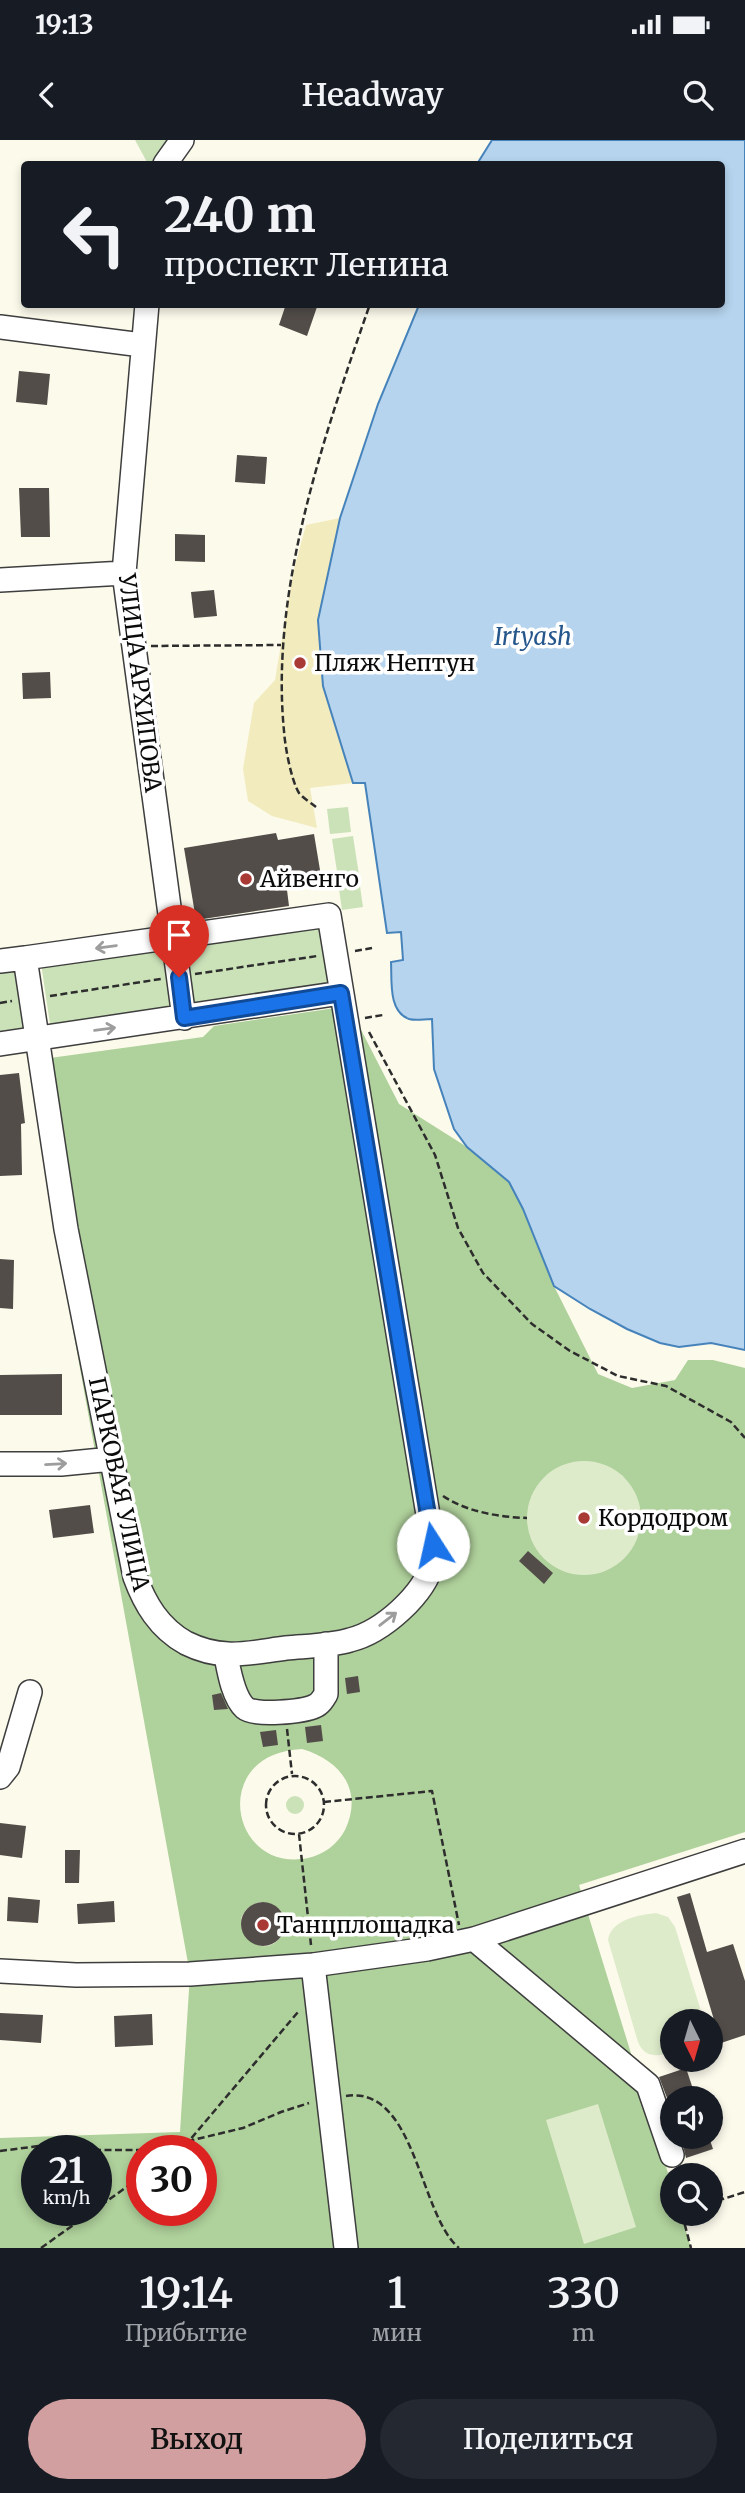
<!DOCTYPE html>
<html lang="ru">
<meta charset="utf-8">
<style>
:root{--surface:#171b24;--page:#242831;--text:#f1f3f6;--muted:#9ea1a6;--accent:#d19f9f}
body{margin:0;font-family:Merriweather,serif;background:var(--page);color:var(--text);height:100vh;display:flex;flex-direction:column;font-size:26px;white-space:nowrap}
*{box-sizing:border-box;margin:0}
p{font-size:23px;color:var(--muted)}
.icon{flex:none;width:38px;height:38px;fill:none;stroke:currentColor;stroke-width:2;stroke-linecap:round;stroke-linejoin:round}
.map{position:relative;height:2108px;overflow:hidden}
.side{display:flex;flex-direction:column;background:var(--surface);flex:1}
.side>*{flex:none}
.hud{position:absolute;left:21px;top:21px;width:704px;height:147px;border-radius:7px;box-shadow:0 4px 10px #0003;background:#171b24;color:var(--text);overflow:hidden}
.needle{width:46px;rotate:175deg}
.tools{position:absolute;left:660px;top:1869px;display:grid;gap:14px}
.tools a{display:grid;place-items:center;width:63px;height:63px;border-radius:50%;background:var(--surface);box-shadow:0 4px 10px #0003;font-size:35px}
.speed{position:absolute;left:21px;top:1995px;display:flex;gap:14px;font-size:35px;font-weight:700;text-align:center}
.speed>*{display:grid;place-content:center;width:91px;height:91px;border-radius:50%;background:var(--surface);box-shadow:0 4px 10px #0003;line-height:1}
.speed small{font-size:18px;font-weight:400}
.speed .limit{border:10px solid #d22;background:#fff;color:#111}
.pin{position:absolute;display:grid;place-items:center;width:60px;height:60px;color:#fff;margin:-72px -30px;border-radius:50% 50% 50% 0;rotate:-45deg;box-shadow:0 0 7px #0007}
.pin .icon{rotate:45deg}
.me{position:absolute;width:77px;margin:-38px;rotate:350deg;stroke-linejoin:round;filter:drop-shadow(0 0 5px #0008)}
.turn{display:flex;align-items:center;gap:24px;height:147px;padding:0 28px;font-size:32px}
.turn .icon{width:91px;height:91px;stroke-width:2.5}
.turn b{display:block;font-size:49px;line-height:60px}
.eta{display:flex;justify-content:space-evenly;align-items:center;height:119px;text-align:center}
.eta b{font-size:42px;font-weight:600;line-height:49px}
.button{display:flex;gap:14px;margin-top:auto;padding:14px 28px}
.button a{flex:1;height:80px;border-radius:42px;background:var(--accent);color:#111;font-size:28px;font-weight:600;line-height:80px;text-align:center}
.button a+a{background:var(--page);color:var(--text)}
.status{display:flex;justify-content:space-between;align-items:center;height:49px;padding:0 35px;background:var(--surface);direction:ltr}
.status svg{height:19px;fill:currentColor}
header{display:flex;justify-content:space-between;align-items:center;height:91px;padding:0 28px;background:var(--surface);font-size:32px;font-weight:600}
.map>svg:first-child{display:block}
</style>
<div class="status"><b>19:13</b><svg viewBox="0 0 49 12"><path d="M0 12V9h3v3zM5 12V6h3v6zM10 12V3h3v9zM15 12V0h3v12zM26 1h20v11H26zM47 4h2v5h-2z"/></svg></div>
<header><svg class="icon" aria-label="back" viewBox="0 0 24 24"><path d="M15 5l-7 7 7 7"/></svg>Headway<svg class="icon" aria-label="search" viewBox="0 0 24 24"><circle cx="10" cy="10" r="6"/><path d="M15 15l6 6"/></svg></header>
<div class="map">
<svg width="745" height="2108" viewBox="0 0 745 2108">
<rect width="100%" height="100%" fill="#fcfaeb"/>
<path fill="#cbe2b9" d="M135,0H171L155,24H148Z
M348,667L351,692L330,694L327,669Z
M353,696L359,735L338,738L332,699Z
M359,739L363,767L342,770L338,742Z
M326,782L337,849L189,871L180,803Z
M170,805L179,872L51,891L41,823Z
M19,827L29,894L0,897V829Z
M286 1665a9 9 0 1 1 18 0a9 9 0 1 1-18 0Z"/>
<path fill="#afd19b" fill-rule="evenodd" d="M335,868L355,878L399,964L467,1007L509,1042L523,1069L554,1146L598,1234L632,1248L675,1240L688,1220H713L745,1228V1692L579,1745L672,2046V2074H681L691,2108H0V1998L180,1992L190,1834L65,1146L87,1140L50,918L203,897L214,886ZM622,1335L636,1355L527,1379L532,1355ZM302,1609C340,1620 364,1650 345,1690C338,1704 323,1715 308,1718C230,1734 208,1613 302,1609ZM260,1762C277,1762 293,1778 282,1795C261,1829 215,1776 260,1762ZM37,2011H96V2070H37ZM142,2011H201V2070H142Z"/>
<path fill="#f2ebbd" d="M340,378L318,480L323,546L353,643L310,648L317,688L272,676L248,661L243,629L254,563L275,540L293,433L306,385Z"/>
<path fill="#ddebca" d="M527 1378a57 57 0 1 1 114 0a57 57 0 1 1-114 0Z
M656,1773L668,1777L675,1787L704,1881H672V1912C657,1917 645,1918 638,1902L608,1800C611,1780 638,1775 656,1773Z
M598,1964L636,2087L584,2104L546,1980Z"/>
<path fill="#b6d4ee" stroke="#4683bb" stroke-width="2" d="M492,0H745V1210L711,1203L679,1207L660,1203L627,1189L590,1169L554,1146L523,1069L509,1042L467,1007L454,989L434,929L432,879C424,879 416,881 409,879C388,872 392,840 391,822L403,820L401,792L387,793L365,643H353L323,546L318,480L340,378L378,264L419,165L721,164V24H477Z"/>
<path fill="#524d49" d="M286,164H318L307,196L279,185Z
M19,231L50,234L47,265L16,262Z
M237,315L267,317L265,344L235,342Z
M19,348H49L50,397H21Z
M175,394L205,395V422L175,421Z
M214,450L217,476L194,478L191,452Z
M50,532L51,558L23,559L22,533Z
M276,693L278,700L314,694L321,736L286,742L289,766L196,780L184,708Z
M19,933L25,983L21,984L22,1035L0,1036V935Z
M0,1119L14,1120L13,1169L0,1168Z
M62,1234V1275H0V1235Z
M90,1365L94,1393L53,1398L49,1370Z
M528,1411L553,1433L544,1444L519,1421Z
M358,1536L360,1552L347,1554L345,1538Z
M221,1553L228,1569L214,1570L212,1555Z
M321,1585L323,1601L307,1603L305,1587Z
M276,1590L278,1605L263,1607L260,1592Z
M0,1683L26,1686L22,1718L0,1715Z
M65,1710H80L79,1743H65Z
M690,1753L707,1812L733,1804L745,1841V1895L721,1903L677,1757Z
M8,1757L40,1760L38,1783L7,1781Z
M114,1761L115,1782L78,1784L77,1764Z
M241 1784a22 22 0 1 1 44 0a22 22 0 1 1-44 0Z
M0,1873L43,1875L41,1903L0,1900Z
M152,1874L153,1905L115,1907L114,1876Z
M686,1928L696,1958H667L659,1937Z
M681,1997H709L713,2009L686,2018Z"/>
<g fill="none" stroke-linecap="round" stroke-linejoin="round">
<defs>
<path id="minor" d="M165,24L182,0
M147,164L124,433L184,878
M0,187L142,205
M0,440L124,433
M0,821L25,818L66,1089L135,1437C145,1464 159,1488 186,1503C222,1521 248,1513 286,1508C307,1506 330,1506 350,1500C382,1492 425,1455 433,1421C434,1417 433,1410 433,1405L329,775L25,818
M0,904L341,853
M0,1324H61L112,1319
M226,1516C229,1531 233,1557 245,1568C254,1576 303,1572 315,1566C320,1564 323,1559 326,1554V1504
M0,1637L8,1627L30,1552
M474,1799L648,1945L672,2015
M313,1825L346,2108
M0,1831L76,1835L190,1834L313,1825L427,1809L474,1799L745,1711"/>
</defs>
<use href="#minor" stroke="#3e3e3e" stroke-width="26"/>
<path stroke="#2d2d2d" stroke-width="2.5" stroke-dasharray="7 3.5" stroke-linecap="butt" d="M151,506L281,505
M316,667C311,663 303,658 299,653C291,640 285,606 284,591C270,450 324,296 370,164
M355,811L372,808
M195,834L317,816
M50,856L161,839
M0,863L12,861
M365,878L383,875
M369,892L435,1015L458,1088L483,1133L532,1184L570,1211L618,1236L666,1246L731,1282L745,1298
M443,1356C467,1372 499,1377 527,1378
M287,1589L292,1634
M266 1665a29 29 0 1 1 58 0a29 29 0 1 1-58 0Z
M324,1662L432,1651L459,1785
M299,1694L311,1805
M346,1956C416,1945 419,2075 459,2108
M0,2011L39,2006L91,2010H151L243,1988L281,1972L309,1963
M175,2011L189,2001L298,1872
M685,2027L695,2035
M710,2049L723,2059L745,2052
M682,2074L691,2108
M41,2108L142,2036"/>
<use href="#minor" stroke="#fff" stroke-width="23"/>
</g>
<defs><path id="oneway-shaft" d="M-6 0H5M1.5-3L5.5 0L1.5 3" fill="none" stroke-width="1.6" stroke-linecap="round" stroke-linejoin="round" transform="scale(1.75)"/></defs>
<g stroke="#9d9d9d">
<use href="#oneway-shaft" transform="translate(106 807) rotate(172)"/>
<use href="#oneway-shaft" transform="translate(105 889) rotate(-8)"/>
<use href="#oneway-shaft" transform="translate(56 1324) rotate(-3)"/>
<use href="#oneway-shaft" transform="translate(388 1479) rotate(-38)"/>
</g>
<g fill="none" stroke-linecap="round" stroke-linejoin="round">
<defs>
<path id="route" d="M179,837L184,878L341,853L433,1405"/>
</defs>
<use href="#route" stroke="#114b97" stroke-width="18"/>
<use href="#route" stroke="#1a73e8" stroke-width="12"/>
</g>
<g fill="#a93935" stroke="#fff" stroke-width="2.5">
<circle cx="300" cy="523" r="7"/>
<circle cx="246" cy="739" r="7"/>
<circle cx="584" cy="1378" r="7"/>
<circle cx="263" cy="1785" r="7"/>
</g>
<g text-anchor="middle" stroke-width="7" stroke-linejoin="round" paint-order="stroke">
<g font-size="23" fill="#0b0b0b" stroke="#fff" text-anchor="start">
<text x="314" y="531">Пляж Нептун</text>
<text x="260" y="747">Айвенго</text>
<text x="598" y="1386">Кордодром</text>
<text x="277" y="1793">Танцплощадка</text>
</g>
<g font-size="23" fill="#0b0b0b" stroke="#fff">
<text transform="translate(140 543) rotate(83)" y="8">УЛИЦА АРХИПОВА</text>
<text transform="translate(119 1344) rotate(78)" y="8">ПАРКОВАЯ УЛИЦА</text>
</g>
<g font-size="24" font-style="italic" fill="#25568c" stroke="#fff">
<text x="533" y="505">Irtyash</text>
</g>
</g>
</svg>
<div class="tools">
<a><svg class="needle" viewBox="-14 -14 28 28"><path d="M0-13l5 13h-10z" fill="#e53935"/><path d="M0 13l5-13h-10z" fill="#9ea1a6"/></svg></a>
<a><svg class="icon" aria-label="sound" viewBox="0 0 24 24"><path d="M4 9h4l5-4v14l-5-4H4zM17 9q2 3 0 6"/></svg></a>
<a><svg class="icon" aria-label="search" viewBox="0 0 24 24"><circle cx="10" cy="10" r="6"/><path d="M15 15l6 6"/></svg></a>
</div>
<div class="speed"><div>21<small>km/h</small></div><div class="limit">30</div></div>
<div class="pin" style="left:179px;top:837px;background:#d93025"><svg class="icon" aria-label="arrive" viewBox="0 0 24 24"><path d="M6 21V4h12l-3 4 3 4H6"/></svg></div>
<svg class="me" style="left:433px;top:1405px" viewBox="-20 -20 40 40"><circle r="19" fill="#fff"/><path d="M0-13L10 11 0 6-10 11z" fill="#1a73e8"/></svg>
<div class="hud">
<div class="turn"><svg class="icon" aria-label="left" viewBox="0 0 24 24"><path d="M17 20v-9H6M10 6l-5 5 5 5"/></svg><div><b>240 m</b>проспект Ленина</div></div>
</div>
</div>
<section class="side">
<div class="eta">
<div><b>19:14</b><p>Прибытие</p></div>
<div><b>1</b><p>мин</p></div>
<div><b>330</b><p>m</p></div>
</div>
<div class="button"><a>Выход</a><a>Поделиться</a></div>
</section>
